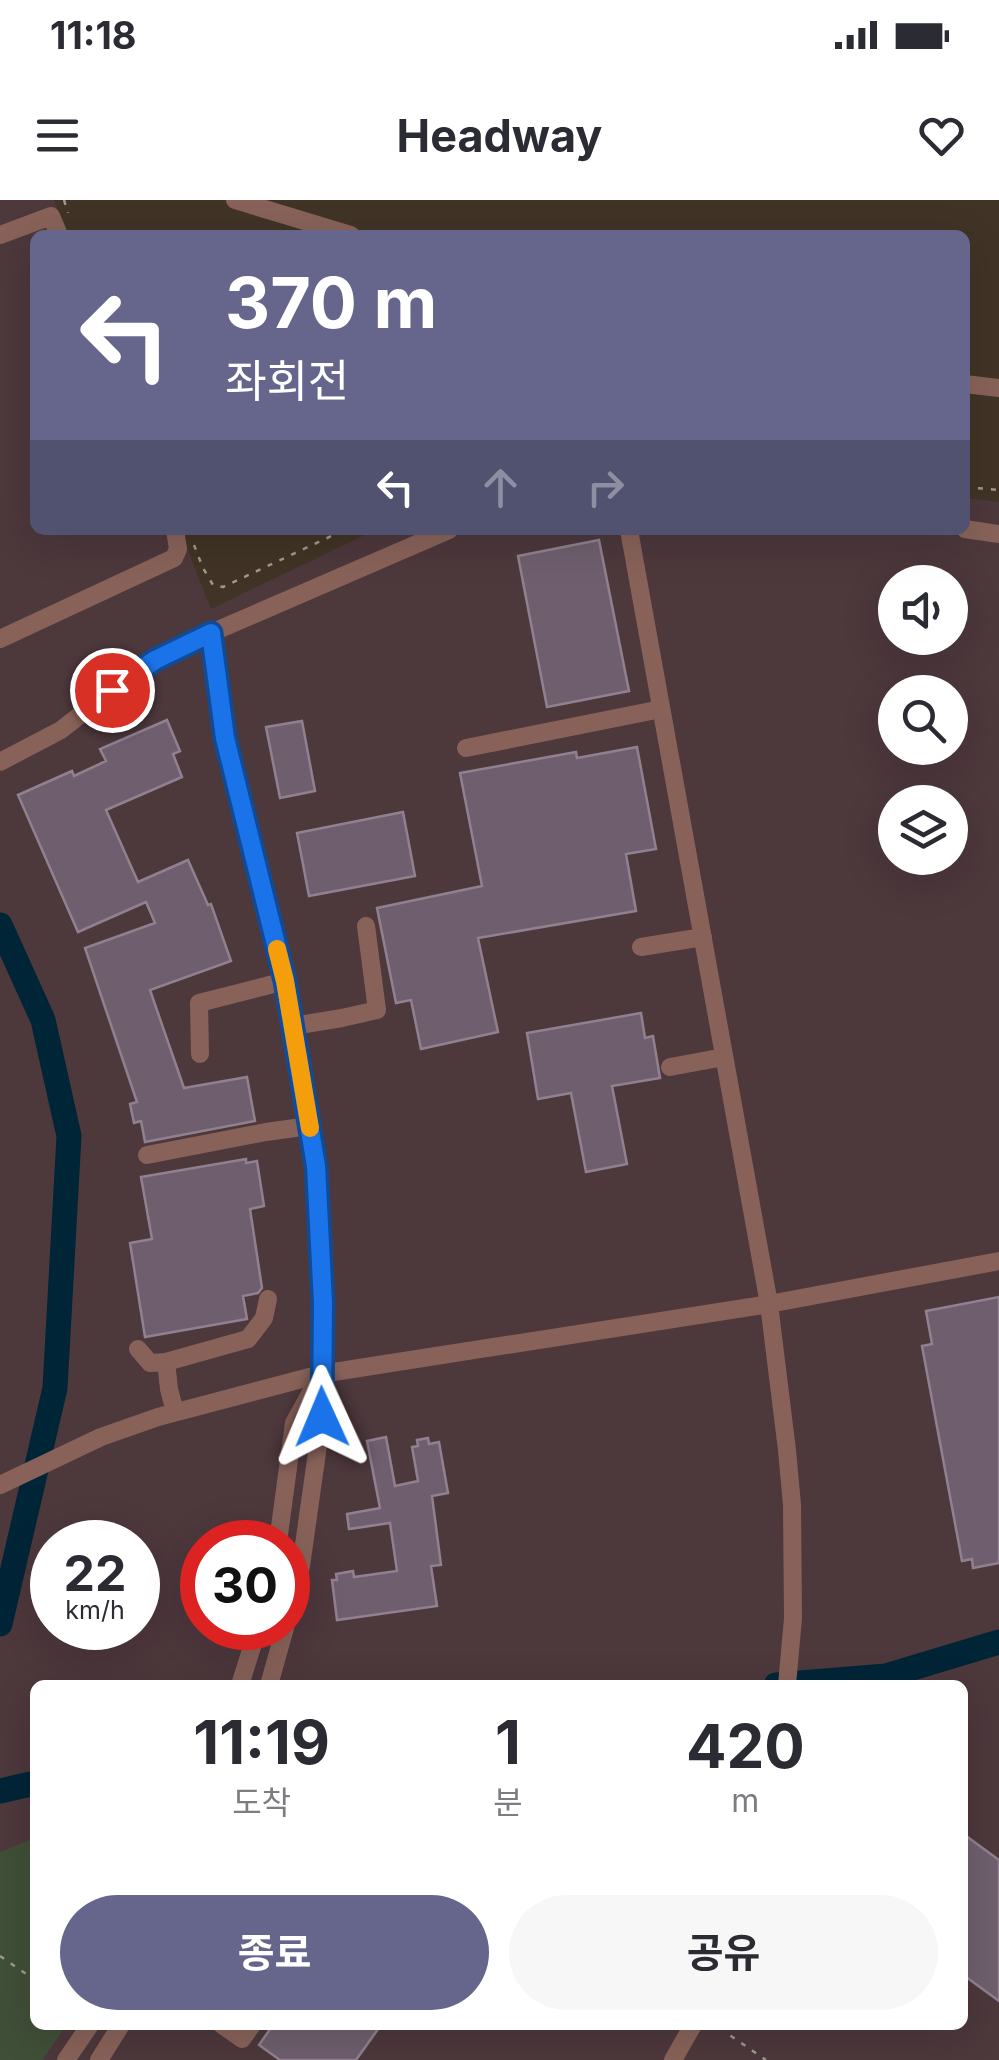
<!DOCTYPE html>
<html lang="ko">
<meta charset="utf-8">
<style>
:root{--surface:#fff;--page:#f7f7f7;--text:#2b2b33;--muted:#7c7c81;--accent:#66668d}
body{margin:0;font-family:Inter,"Noto Sans KR",sans-serif;background:var(--page);color:var(--text);height:100vh;display:flex;flex-direction:column;font-size:38px;white-space:nowrap}
*{box-sizing:border-box;margin:0}
p{font-size:32px;color:var(--muted)}
.icon{flex:none;width:55px;height:55px;fill:none;stroke:currentColor;stroke-width:2;stroke-linecap:round;stroke-linejoin:round}
.map{position:relative;flex:1;overflow:hidden}
.drawer{position:absolute;left:30px;top:1480px;width:938px;height:350px;display:flex;flex-direction:column;background:var(--surface);border-radius:15px;box-shadow:0 10px 40px #0002}
.drawer>*{flex:none}
.top-card{position:absolute;left:30px;top:30px;width:940px;height:305px;border-radius:15px;box-shadow:0 10px 40px #0002;background:#66668d;color:#fff;overflow:hidden}
.buttons{position:absolute;left:878px;top:365px;display:grid;gap:20px}
.buttons a{display:grid;place-items:center;width:90px;height:90px;border-radius:50%;background:var(--surface);box-shadow:0 10px 40px #0002;font-size:50px}
.speed{position:absolute;left:30px;top:1320px;display:flex;gap:20px;font-size:50px;font-weight:700;text-align:center}
.speed>*{display:grid;place-content:center;width:130px;height:130px;border-radius:50%;background:var(--surface);box-shadow:0 10px 40px #0002;line-height:1}
.speed small{font-size:25px;font-weight:400}
.speed .limit{border:15px solid #d22;background:#fff;color:#111}
.pin{position:absolute;display:grid;place-items:center;width:85px;height:85px;color:#fff;margin:-42px;border:5px solid #fff;border-radius:50%;box-shadow:0 2px 10px #0007}
.me{position:absolute;width:110px;margin:-55px;rotate:359deg;stroke-linejoin:round;filter:drop-shadow(0 0 8px #0008)}
.turn{display:flex;align-items:center;gap:35px;height:210px;padding:0 30px;font-size:45px}
.turn .icon{width:130px;height:130px;stroke-width:2.5}
.turn b{display:block;font-size:70px;line-height:85px}
.lanes{display:flex;align-items:center;height:95px;padding:0 30px;background:#0003;justify-content:center;gap:50px;direction:ltr}
.lanes .off{opacity:.35}
.eta{display:flex;justify-content:space-evenly;align-items:center;height:170px;text-align:center}
.eta b{font-size:60px;font-weight:700;line-height:70px}
.primary-button{display:flex;gap:20px;margin-top:auto;padding:20px 30px}
.primary-button a{flex:1;height:115px;border-radius:60px;background:var(--accent);color:#fff;font-size:40px;font-weight:700;line-height:115px;text-align:center}
.primary-button a+a{background:var(--page);color:var(--text)}
.status{display:flex;justify-content:space-between;align-items:center;height:70px;padding:0 50px;background:var(--surface);direction:ltr}
.status svg{height:28px;fill:currentColor}
header{display:flex;justify-content:space-between;align-items:center;height:130px;padding:0 30px;background:var(--surface);font-size:45px;font-weight:700}
.map>svg:first-child{display:block}
</style>
<div class="status"><b>11:18</b><svg viewBox="0 0 49 12"><path d="M0 12V9h3v3zM5 12V6h3v6zM10 12V3h3v9zM15 12V0h3v12zM26 1h20v11H26zM47 4h2v5h-2z"/></svg></div>
<header><svg class="icon" aria-label="menu" viewBox="0 0 24 24"><path d="M4 6h16M4 12h16M4 18h16"/></svg>Headway<svg class="icon" aria-label="heart" viewBox="0 0 24 24"><path d="M12 20l-8-8c-3-5 5-10 8-4 3-6 11-1 8 4z"/></svg></header>
<div class="map">
<svg width="999" height="1860" viewBox="0 0 999 1860">
<rect width="100%" height="100%" fill="#413426"/>
<path fill="#4d383c" fill-rule="evenodd" d="M0,0H54L67,35H35V330H180L211,409L375,330H965V298L999,302V1860H0ZM895,382H950V438H895ZM895,492H950V548H895ZM895,602H950V658H895ZM52,1342H138V1428H52ZM202,1342H288V1428H202ZM35,1485H962V1825H35Z"/>
<path fill="#404f38" d="M35,1638V1825H67L42,1860H0V1652Z"/>
<g fill="none" stroke-linecap="round" stroke-linejoin="round">
<path stroke="#002537" stroke-width="25" d="M0,725L43,820L69,936L55,1188L0,1424
M776,1485L886,1476L999,1442
M0,1591L35,1583"/>
</g>
<path fill="#6f5f6e" stroke="#91808f" stroke-width="2.5" d="M599,340L629,491L547,507L518,356Z
M167,520L180,551L173,554L182,577L106,610L138,682L188,660L208,705L211,704L231,761L150,790L184,888L247,877L255,921L145,942L141,921L134,923L130,904L137,902L85,748L155,723L146,702L78,732L18,595L72,571L74,576L106,561L100,549Z
M302,521L315,591L280,598L266,527Z
M637,547L656,649L626,654L636,711L478,738L498,832L421,849L411,800L396,803L377,708L482,686L460,573L576,552L577,558Z
M403,612L415,676L309,696L297,633Z
M641,813L645,838L653,836L660,878L612,886L627,964L586,972L571,893L538,899L527,833Z
M246,959V963L257,961L264,1006L250,1009L262,1088L258,1093L243,1096L247,1119L145,1137L130,1043L152,1039L141,977Z
M999,1097V1363L973,1368L972,1359L962,1361L922,1146L932,1144L926,1111Z
M386,1237L395,1286L418,1281L412,1247L418,1246L417,1240L428,1238L429,1244L439,1242L448,1293L432,1296L441,1365L431,1366L437,1406L337,1420L332,1380H337L336,1374L353,1371L354,1377L397,1371L390,1323L349,1329L347,1314L380,1308L367,1241Z
M962,1633L999,1660V1801L962,1774Z
M273,1825H381L356,1860H280L259,1845Z"/>
<g fill="none" stroke-linecap="round" stroke-linejoin="round">
<path stroke="#a1978c" stroke-width="2.5" stroke-dasharray="5 8" stroke-linecap="butt" d="M64,0L68,13
M965,287L999,290
M194,345L203,368L213,385L223,387L344,330
M0,1756L35,1780
M723,1825L731,1836L766,1860"/>
<path stroke="#886259" stroke-width="18" d="M235,0L351,35
M0,35L51,16L59,35
M965,184L999,188
M965,329L999,334
M629,330L769,1104L787,1250L792,1305L793,1418L787,1485
M211,433L225,539L285,781L316,966L323,1103L322,1217L301,1366L288,1419
M0,439L174,358L178,349L175,330
M466,548L661,509
M0,562L61,530L112,490L155,460L211,433L449,330
M641,747L703,737
M293,826L342,818L377,810L366,726
M200,854L199,803L285,781
M670,867L724,857
M147,955L266,932L309,926
M138,1149L150,1163L166,1162L248,1139L264,1118L268,1099
M166,1162L169,1189L175,1212
M0,1285L101,1237L158,1217L321,1174L769,1104L999,1061
M278,1342L294,1223L321,1174
M240,1485L258,1428
M269,1485L285,1428
M222,1825L242,1839L252,1825
M66,1860L90,1825
M99,1860L121,1825
M673,1860L693,1825"/>
</g>
<g fill="none" stroke-linecap="round" stroke-linejoin="round">
<defs>
<path id="route" d="M112,490L155,460L211,433L225,538L285,781L316,966L323,1103L322,1217"/>
</defs>
<use href="#route" stroke="#114b97" stroke-width="25"/>
<use href="#route" stroke="#1a73e8" stroke-width="18"/>
<path stroke="#f59e0b" stroke-width="18" d="M277,749L285,781L310,928"/>
</g>
</svg>
<div class="buttons">
<a><svg class="icon" aria-label="sound" viewBox="0 0 24 24"><path d="M4 9h4l5-4v14l-5-4H4zM17 9q2 3 0 6"/></svg></a>
<a><svg class="icon" aria-label="search" viewBox="0 0 24 24"><circle cx="10" cy="10" r="6"/><path d="M15 15l6 6"/></svg></a>
<a><svg class="icon" aria-label="layers" viewBox="0 0 24 24"><path d="M12 4l9 5-9 5-9-5zM3 14l9 5 9-5"/></svg></a>
</div>
<div class="speed"><div>22<small>km/h</small></div><div class="limit">30</div></div>
<div class="pin" style="left:112px;top:490px;background:#d93025"><svg class="icon" aria-label="arrive" viewBox="0 0 24 24"><path d="M6 21V4h12l-3 4 3 4H6"/></svg></div>
<svg class="me" style="left:322px;top:1217px" viewBox="-20 -20 40 40"><path d="M0-17L14 15 0 8-14 15z" fill="#1a73e8" stroke="#fff" stroke-width="4"/></svg>
<div class="top-card">
<div class="turn"><svg class="icon" aria-label="left" viewBox="0 0 24 24"><path d="M17 20v-9H6M10 6l-5 5 5 5"/></svg><div><b>370 m</b>좌회전</div></div>
<div class="lanes"><svg class="icon" aria-label="left" viewBox="0 0 24 24"><path d="M17 20v-9H6M10 6l-5 5 5 5"/></svg><svg class="icon off" aria-label="ahead" viewBox="0 0 24 24"><path d="M12 20V5M6 11l6-6 6 6"/></svg><svg class="icon off" aria-label="right" viewBox="0 0 24 24"><path d="M7 20v-9h11M14 6l5 5-5 5"/></svg></div>
</div>
<section class="drawer">
<div class="eta">
<div><b>11:19</b><p>도착</p></div>
<div><b>1</b><p>분</p></div>
<div><b>420</b><p>m</p></div>
</div>
<div class="primary-button"><a>종료</a><a>공유</a></div>
</section>
</div>
